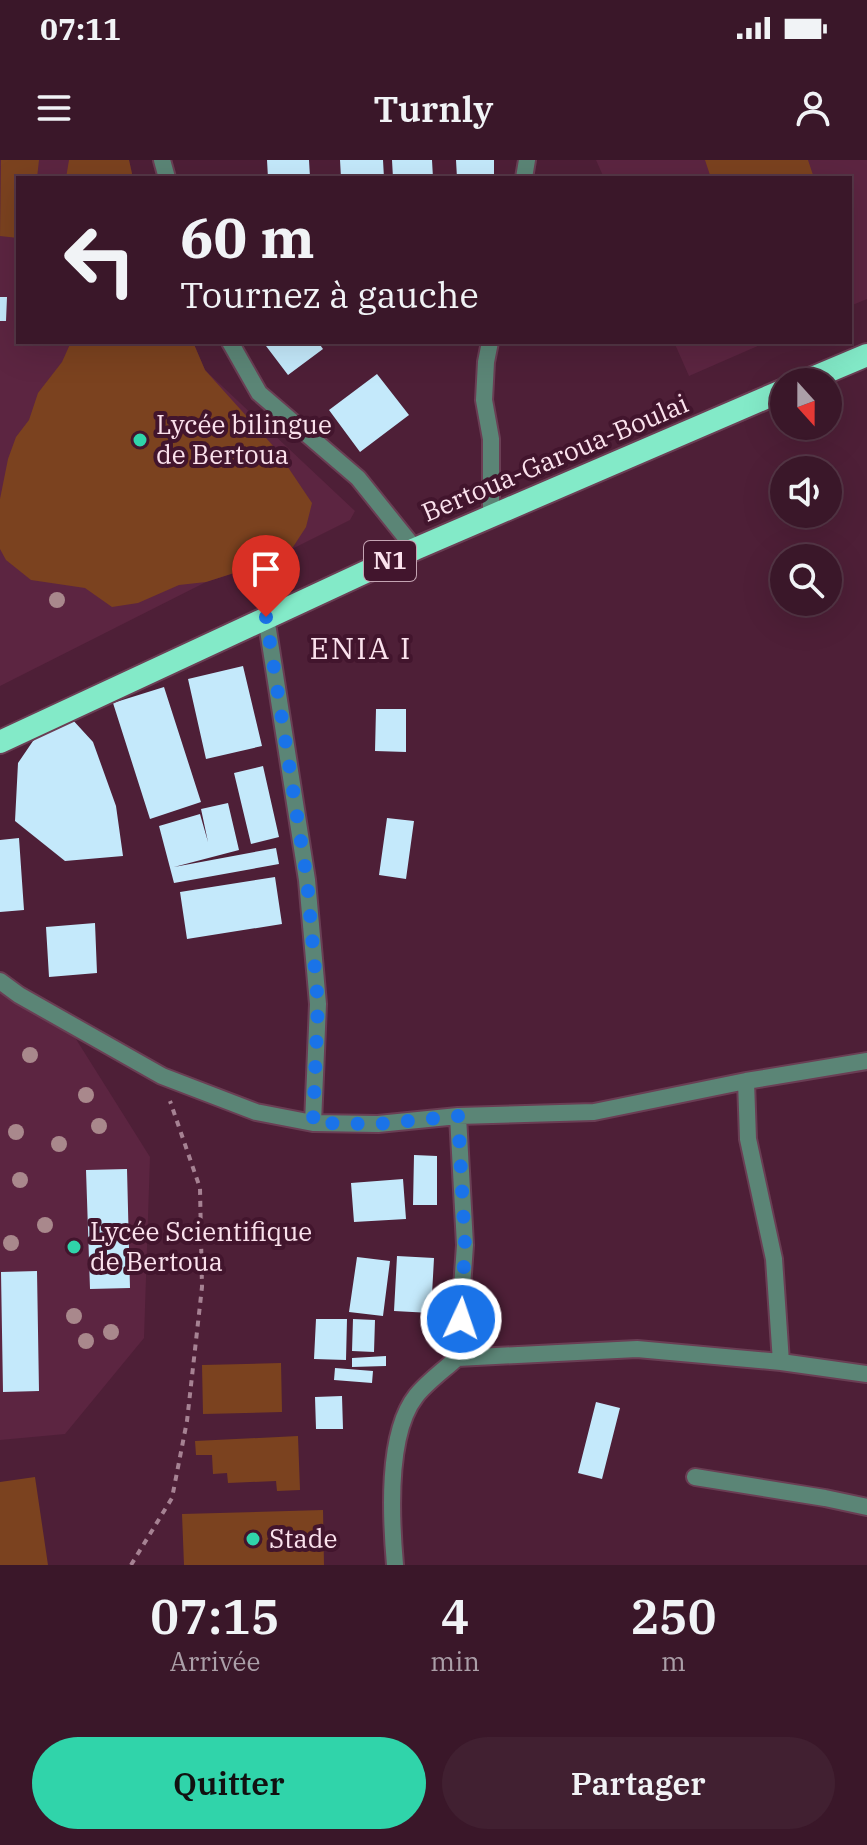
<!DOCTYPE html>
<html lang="fr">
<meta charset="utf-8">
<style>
:root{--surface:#3a1729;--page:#412031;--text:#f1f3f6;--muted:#ab9fa8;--line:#543646;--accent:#30d4aa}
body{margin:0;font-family:"IBM Plex Serif",serif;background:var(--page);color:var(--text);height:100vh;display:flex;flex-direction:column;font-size:30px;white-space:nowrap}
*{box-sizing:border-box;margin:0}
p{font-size:26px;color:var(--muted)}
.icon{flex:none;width:44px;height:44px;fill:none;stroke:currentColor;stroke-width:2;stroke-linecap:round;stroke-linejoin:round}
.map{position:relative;height:1405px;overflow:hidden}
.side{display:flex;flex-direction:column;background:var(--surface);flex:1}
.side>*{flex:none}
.guide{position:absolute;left:16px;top:16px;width:836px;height:168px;border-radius:0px;box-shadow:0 8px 32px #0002,0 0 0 2px var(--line);background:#3a1729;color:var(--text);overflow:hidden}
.needle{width:52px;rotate:159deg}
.buttons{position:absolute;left:770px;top:208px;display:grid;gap:16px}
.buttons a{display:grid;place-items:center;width:72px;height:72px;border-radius:50%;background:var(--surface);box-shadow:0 8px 32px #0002,0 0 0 2px var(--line);font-size:40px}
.pin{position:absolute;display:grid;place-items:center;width:68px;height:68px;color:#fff;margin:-82px -34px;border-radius:50% 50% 50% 0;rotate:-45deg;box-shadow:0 0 8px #0007}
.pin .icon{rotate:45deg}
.me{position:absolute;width:88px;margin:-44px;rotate:3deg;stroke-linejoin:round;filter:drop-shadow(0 0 6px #0008)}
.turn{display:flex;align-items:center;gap:28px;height:168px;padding:0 32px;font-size:36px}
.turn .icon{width:104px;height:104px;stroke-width:2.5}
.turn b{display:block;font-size:56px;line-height:68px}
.eta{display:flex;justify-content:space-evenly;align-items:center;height:136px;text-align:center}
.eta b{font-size:48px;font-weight:600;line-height:56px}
.button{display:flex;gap:16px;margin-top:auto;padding:16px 32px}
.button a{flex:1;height:92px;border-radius:48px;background:var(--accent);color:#111;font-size:32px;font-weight:600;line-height:92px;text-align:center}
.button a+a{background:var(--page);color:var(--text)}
.status{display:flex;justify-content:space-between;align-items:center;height:56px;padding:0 40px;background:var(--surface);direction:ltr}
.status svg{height:22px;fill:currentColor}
header{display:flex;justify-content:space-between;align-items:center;height:104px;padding:0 32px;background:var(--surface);font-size:36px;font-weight:600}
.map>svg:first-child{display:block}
</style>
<div class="status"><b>07:11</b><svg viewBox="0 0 49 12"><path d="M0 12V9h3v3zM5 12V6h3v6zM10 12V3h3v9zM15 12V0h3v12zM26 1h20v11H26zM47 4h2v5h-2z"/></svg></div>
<header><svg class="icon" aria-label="menu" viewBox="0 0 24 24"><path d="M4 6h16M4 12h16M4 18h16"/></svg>Turnly<svg class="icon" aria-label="person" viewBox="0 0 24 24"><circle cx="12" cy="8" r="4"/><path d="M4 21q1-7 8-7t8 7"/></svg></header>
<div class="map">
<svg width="867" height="1405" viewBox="0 0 867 1405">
<rect width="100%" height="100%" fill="#4e1f37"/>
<path fill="#5c2541" d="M0,0H129L133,18H18V182H193L205,210L355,351L350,360L262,404L206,422L0,526Z
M596,0H867V139L850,146V18H604Z
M674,182H767L689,216Z
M0,821L59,852L150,997L144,1178L65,1274L0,1280Z"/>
<path fill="#7b421f" d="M1,0H39L37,18H18V78L0,76Z
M69,0H129L133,18H66Z
M705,0H808L814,18H711Z
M71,182H193L205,210L275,288L312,343L306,367L293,387L262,404L206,422L179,425L138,443L112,447L85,428L31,420L6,400L0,389V339L8,299L16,277L29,260L38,233L62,202Z
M281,1203L282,1252L203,1254L202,1205Z
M298,1276L300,1330L277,1331L276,1321L228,1323L227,1313L213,1314L212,1295H196L195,1281Z
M35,1317L48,1405H0V1322Z
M323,1350L324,1405H184L182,1354Z"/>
<path fill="#c4e9fb" d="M267,0H309L310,17L268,18Z
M340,0H383L384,18H341Z
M392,0H432L433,18H393Z
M456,0H494V18H457Z
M0,137H7L6,161H0Z
M263,182H318L323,189L288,215Z
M377,214L409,255L360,292L329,250Z
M243,506L262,586L206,599L188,519Z
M164,527L201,642L150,659L113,543Z
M376,549H406V592L375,591Z
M71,558L93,582L116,646L123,696L65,701L15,661L18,603L33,581L53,562Z
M263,606L279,677L251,684L234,613Z
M228,643L239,690L174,707L276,688L279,704L174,723L159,666L200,654L208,682L201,649Z
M387,658L414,661L406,719L379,715Z
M19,678L24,750L0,752V680Z
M275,717L282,764L187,779L180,732Z
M95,763L97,813L49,817L46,767Z
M414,995L437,996V1045H413Z
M127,1009L130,1128L90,1129L86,1010Z
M403,1019L406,1059L354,1062L351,1023Z
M397,1096L434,1098L431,1153L394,1151Z
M357,1097L390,1101L383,1156L349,1152Z
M37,1111L39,1231L3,1232L1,1112Z
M316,1159H347L346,1200L314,1199Z
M353,1159L375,1160L374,1192L352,1191Z
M386,1196V1206L352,1207V1198Z
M335,1208L373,1211L372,1223L334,1220Z
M342,1236L343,1269H316L315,1237Z
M596,1242L620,1248L602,1319L578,1313Z"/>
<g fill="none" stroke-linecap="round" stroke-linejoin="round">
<defs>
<path id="minor" d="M162,0L167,18
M524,18L527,0
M230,182L259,233L358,318L415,389
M490,182L486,202L484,240L491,279V356
M266,457L307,720L318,844L313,963
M0,821L19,835L162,916L256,952L313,963L378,964L458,956L594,952L746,921L867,901
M746,921L748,979L774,1099L781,1202
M457,1198L637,1189L781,1202L867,1214
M695,1317L825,1338L867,1347
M395,1405C391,1359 386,1274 416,1236C427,1222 444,1210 457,1198L465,1085L458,956"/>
<path id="trunk" d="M803,222L867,195
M0,582L415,389L784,230"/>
</defs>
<use href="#minor" stroke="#6a3e54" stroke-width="20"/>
<use href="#trunk" stroke="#6a3e54" stroke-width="26"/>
<path stroke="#a68293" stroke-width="4" stroke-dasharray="6 6" stroke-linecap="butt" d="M131,1405L172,1338L187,1261L202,1127L200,1028L170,941"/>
<use href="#minor" stroke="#5b8576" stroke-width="16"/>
<use href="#trunk" stroke="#83eac8" stroke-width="22"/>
</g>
<g fill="#a9888c">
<circle cx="57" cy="440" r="8"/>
<circle cx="30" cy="895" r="8"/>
<circle cx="86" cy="935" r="8"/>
<circle cx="99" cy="966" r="8"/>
<circle cx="16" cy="972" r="8"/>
<circle cx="59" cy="984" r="8"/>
<circle cx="20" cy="1020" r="8"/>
<circle cx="45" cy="1065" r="8"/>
<circle cx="11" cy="1083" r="8"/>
<circle cx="74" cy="1156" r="8"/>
<circle cx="111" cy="1172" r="8"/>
<circle cx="86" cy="1181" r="8"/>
</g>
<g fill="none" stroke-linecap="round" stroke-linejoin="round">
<path stroke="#1a73e8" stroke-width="14" stroke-dasharray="0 25.2" d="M266,457L307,720L318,844L313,963L378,964L458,956L465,1085L461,1159"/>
</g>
<g fill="#30d4aa" stroke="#42152d" stroke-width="3">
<circle cx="140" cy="280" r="8"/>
<circle cx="74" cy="1087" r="8"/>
<circle cx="253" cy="1379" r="8"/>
</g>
<g text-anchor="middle" stroke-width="8" stroke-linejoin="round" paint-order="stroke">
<rect fill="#42152d" stroke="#c4a4b3" stroke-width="2" x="364" y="381" width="52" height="40" rx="6"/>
<g font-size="24" font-weight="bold" fill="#fbe2ed">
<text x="390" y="409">N1</text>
</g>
<g font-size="26" fill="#fbe2ed" stroke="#42152d" text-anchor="start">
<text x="156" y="274">Lycée bilingue<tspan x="156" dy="30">de Bertoua</tspan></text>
<text x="90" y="1081">Lycée Scientifique<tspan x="90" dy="30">de Bertoua</tspan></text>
<text x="269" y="1388">Stade</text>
</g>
<g font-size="26" fill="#fbe2ed" stroke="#42152d">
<text transform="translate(555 298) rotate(-23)" y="9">Bertoua-Garoua-Boulai</text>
</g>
<g font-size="30" letter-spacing="2" fill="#fbe2ed" stroke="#42152d">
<text x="361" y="499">ENIA I</text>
</g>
</g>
</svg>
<div class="buttons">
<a><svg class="needle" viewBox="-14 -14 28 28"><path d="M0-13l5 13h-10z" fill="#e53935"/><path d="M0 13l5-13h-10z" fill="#ab9fa8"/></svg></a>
<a><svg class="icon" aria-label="sound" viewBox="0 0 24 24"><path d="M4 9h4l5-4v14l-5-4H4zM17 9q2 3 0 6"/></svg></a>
<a><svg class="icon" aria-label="search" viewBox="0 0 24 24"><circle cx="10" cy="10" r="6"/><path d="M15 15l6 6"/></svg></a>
</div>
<div class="pin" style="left:266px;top:457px;background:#d93025"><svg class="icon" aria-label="arrive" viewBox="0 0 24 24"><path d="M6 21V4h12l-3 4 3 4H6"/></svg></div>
<svg class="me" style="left:461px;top:1159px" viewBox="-20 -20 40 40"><circle r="17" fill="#1a73e8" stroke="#fff" stroke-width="3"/><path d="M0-11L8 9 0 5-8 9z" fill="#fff"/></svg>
<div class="guide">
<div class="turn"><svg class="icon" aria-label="left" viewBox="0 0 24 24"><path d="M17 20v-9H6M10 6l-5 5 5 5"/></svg><div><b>60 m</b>Tournez à gauche</div></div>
</div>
</div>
<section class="side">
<div class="eta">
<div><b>07:15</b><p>Arrivée</p></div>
<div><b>4</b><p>min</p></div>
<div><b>250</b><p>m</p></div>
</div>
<div class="button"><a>Quitter</a><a>Partager</a></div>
</section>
